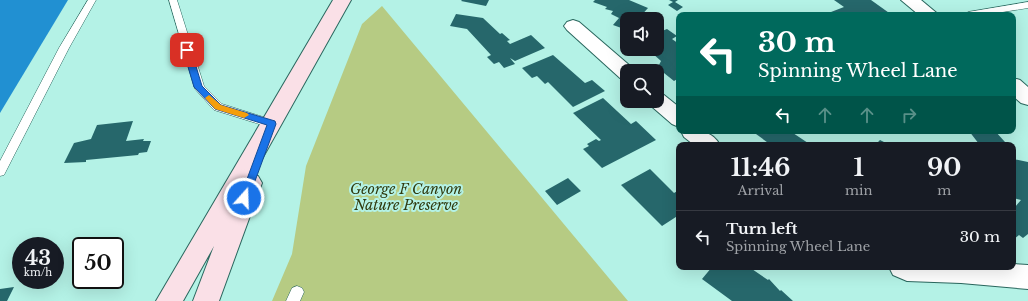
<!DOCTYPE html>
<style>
:root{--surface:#171b24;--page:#20242c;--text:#f1f3f6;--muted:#9ea1a6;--line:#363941}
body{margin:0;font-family:"Libre Baskerville",serif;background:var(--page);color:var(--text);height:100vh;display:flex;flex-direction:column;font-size:15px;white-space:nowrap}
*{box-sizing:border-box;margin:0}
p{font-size:13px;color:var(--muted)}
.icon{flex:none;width:22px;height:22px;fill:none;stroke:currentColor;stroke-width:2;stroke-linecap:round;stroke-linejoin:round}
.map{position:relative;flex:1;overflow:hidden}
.side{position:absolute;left:676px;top:142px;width:340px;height:128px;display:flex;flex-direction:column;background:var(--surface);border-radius:8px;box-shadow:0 4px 16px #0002}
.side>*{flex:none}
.hud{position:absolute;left:676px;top:12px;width:340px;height:122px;border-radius:8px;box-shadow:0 4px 16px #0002;background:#00695c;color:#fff;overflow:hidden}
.controls{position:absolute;left:620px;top:12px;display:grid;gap:8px}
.controls a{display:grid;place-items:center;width:44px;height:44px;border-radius:8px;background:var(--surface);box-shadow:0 4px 16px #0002;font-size:20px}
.speed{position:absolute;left:12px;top:237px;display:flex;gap:8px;font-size:20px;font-weight:700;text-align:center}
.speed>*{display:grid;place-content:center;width:52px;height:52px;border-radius:50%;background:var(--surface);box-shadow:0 4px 16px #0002;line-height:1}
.speed small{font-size:10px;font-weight:400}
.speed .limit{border:2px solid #111;border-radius:6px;background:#fff;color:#111}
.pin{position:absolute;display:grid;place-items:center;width:34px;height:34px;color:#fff;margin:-17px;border-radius:8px;box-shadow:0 2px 6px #0006}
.me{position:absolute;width:44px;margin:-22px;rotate:20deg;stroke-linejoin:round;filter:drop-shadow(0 0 3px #0008)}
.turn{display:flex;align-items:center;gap:14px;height:84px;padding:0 16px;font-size:18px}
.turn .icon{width:52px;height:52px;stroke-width:2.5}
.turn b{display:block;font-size:28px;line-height:34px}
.lanes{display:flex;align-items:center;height:38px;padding:0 16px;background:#0003;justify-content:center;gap:20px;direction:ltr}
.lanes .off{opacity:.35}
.eta{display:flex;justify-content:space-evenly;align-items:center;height:68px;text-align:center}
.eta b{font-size:24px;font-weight:700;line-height:28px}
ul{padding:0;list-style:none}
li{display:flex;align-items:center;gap:12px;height:52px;padding:0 16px;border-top:1px solid var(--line)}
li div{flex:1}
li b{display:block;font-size:15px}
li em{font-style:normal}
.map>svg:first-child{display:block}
</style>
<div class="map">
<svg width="1028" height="301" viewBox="0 0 1028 301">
<rect width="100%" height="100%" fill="#b4f2e6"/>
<path fill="#b6cb83" d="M382,6L628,301H272L292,254L306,166L362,24Z"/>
<path fill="#2190d2" d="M0,0H68L0,113Z"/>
<path fill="#26676b" d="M462,0H489L486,6L461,1Z
M595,0H629L648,8L638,19H627V30L613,25L619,18L611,14L613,11L605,9L607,7L593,2Z
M669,0H678L675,2L683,7L677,11L668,5L673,2Z
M834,0H871L892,15H835L831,12L844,7Z
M456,14L483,18L500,34L502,33L510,40L507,41L510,44L531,35L545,48L515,61L510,58L515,64L504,68L499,62L494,64L487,57L491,55L467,29L450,26Z
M667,29L677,36L672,39L679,44V78L674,81L659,69L662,68L659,65L661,61L652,53L648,55L641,49H657V33Z
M553,55L585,83L592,80L605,91L573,107L548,82L545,84L537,76L532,78L522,68Z
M603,98L631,124L636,121L656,140L602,168L583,149L589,146L587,144L596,139L599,141L601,140L573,113Z
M133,121L126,141L144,139L143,141H151L147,152L139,153L138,155L86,160V162L64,163L74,143L91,139L97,125Z
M761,131H790L811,145H771L756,134Z
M969,131H995L1005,142L979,144Z
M880,140L890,145H875Z
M1013,159L1028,162V234L1023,238L1019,235L1013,240V206L1015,207L1021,200L1013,198Z
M650,169L674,193L679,190V215L662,226L621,185Z
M568,178L581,191L557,205L545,191Z
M712,267H749L768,280L769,279L780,291L781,290L793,301H732L702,279Z
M14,287L7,301H0V289Z"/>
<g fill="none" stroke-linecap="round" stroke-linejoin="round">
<defs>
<path id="lane" d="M88,0H96L69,48L4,175L0,176V161L59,48Z
M169,0H177L204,86L222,104L276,121L277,124L276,127L272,128L214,110L195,89Z
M1028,2V8L984,15H964L968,12Z
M297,286L302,288L304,292L300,301H286L292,288Z"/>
<path id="street" d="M901,0H921L939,15H919Z
M573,20L579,22L636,71H627V80L620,78L567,30L564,26L567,22Z
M1013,78L1020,80L1028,87V105L1021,103L1013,96Z
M657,93L664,95L679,107V127L672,124L650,105L647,101H657Z
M681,131C698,131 711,129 720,145H694L684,137Z
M1013,264L1028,265V289L961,283L907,281L893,275L889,267H1013Z"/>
<path id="secondary" d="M333,0H351L253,175L258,176L262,183L219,301H193L214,246L183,301H156Z"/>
</defs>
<use href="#lane" stroke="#2a675e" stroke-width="1"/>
<use href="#street" stroke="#2a675e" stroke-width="2"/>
<use href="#secondary" stroke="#2a675e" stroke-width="2"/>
<use href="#lane" fill="#fff" fill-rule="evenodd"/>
<use href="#street" fill="#fff" fill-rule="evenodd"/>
<use href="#secondary" fill="#fae0e7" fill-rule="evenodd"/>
</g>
<path fill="#1a73e8" stroke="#114b97" d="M187,47L191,50L202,86L221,105L275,121L276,124L248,200H241L240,198L267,125L215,109L194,87L183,50Z"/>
<path fill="#f59e0b" d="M209,95L221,105L247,113L249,115L244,118L215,109L205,98Z"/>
<g text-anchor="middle" stroke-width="4" stroke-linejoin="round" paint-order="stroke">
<g font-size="14" font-style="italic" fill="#303a0e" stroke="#b4f2e6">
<text x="406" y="194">George F Canyon<tspan x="406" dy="16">Nature Preserve</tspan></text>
</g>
</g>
</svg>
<div class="controls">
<a><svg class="icon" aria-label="sound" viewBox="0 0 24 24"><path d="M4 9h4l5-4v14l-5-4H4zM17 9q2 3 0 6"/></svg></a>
<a><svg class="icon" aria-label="search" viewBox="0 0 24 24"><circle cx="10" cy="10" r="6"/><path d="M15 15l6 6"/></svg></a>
</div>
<div class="speed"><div>43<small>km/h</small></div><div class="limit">50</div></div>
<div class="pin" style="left:187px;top:50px;background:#d93025"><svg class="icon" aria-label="arrive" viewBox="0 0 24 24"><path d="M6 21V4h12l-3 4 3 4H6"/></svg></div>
<svg class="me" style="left:244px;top:198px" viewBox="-20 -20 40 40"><circle r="17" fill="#1a73e8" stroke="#fff" stroke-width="3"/><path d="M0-11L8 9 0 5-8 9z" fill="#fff"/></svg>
<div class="hud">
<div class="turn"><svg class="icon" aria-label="left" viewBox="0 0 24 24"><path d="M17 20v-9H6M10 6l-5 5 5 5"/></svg><div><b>30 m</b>Spinning Wheel Lane</div></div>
<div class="lanes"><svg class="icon" aria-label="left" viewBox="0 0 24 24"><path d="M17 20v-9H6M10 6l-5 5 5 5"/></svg><svg class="icon off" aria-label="ahead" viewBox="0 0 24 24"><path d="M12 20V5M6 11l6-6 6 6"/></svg><svg class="icon off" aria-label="ahead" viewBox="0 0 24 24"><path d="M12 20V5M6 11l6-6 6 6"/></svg><svg class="icon off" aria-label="right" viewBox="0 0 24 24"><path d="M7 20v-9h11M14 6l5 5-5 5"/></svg></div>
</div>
<section class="side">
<div class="eta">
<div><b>11:46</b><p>Arrival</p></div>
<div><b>1</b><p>min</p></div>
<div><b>90</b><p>m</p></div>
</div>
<ul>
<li><svg class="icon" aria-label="left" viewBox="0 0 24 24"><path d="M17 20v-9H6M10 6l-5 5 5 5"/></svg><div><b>Turn left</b><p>Spinning Wheel Lane</p></div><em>30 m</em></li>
</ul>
</section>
</div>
